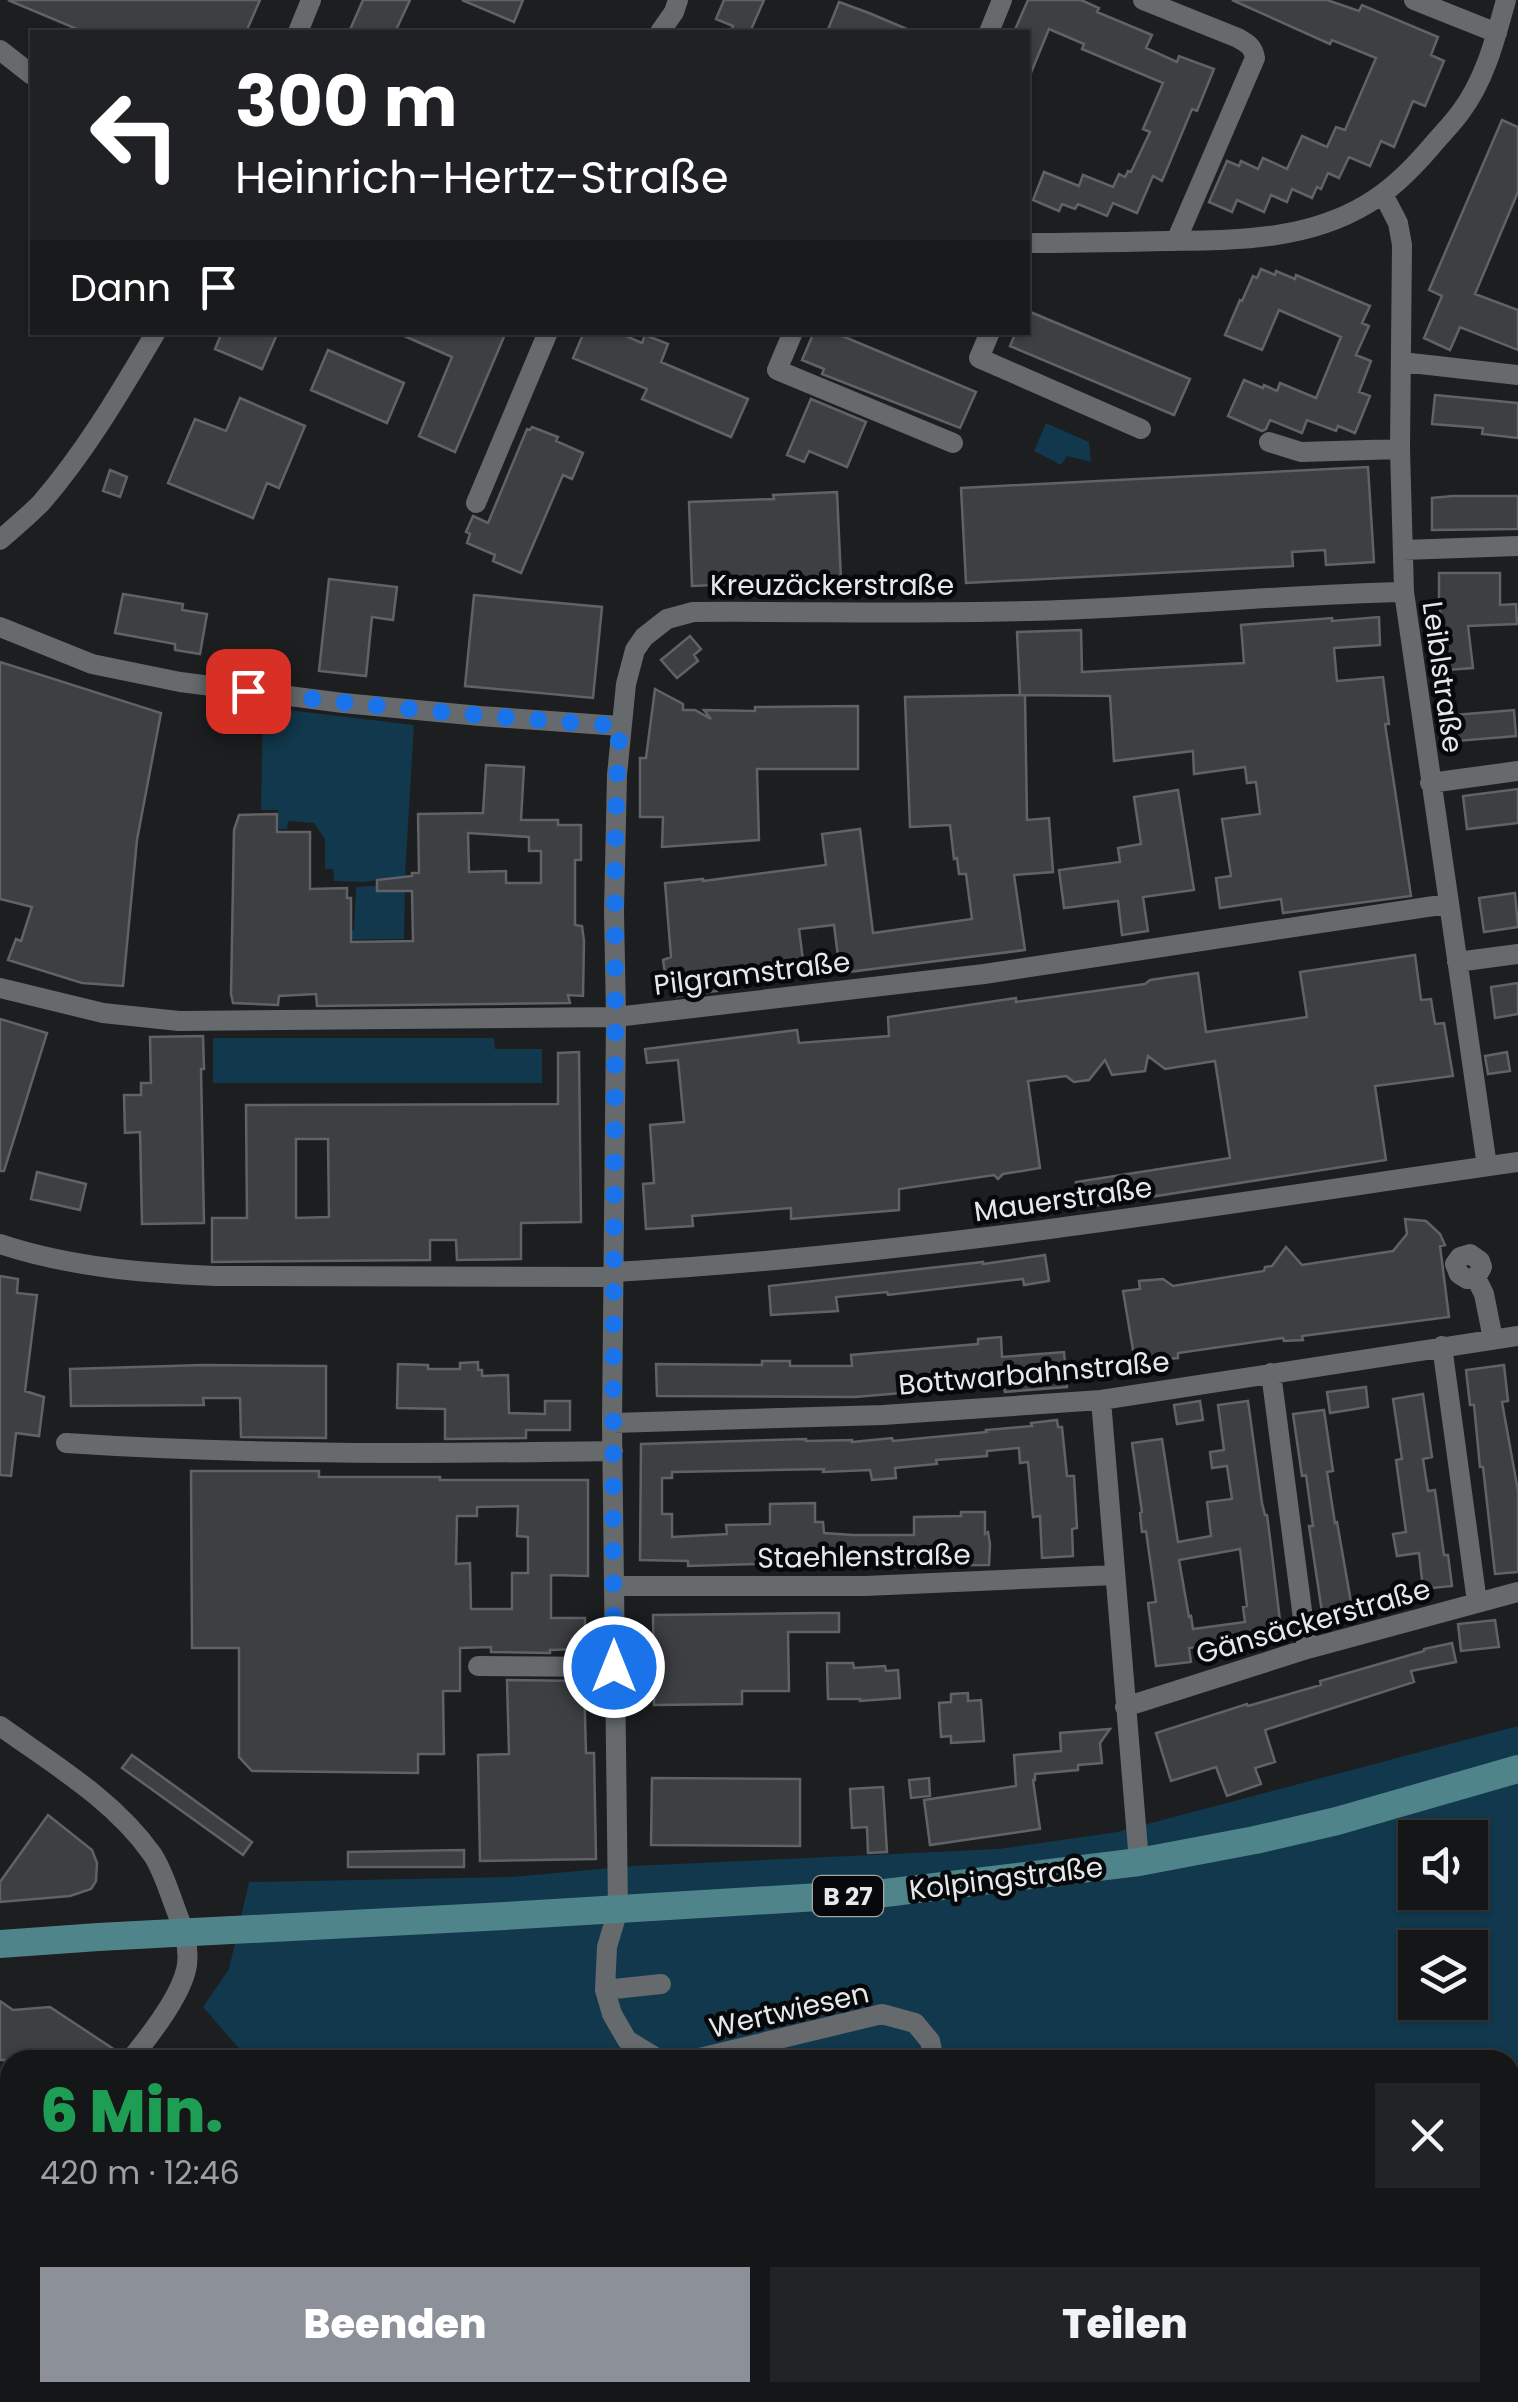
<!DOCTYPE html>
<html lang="de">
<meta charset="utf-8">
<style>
:root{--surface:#151618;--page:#222325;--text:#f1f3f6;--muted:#9d9fa2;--line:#343537;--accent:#8c9099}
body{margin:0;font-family:Poppins,sans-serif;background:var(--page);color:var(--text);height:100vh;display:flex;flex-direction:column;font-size:38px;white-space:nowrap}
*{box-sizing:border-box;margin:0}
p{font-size:32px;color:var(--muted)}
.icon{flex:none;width:55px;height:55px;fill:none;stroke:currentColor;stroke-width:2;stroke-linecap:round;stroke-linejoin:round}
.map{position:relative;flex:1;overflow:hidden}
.side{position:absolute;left:0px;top:2050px;width:1520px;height:352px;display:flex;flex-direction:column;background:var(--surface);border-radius:30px 30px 0 0;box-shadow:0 2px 8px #0004,0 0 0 2px var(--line)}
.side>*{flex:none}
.top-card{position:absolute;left:30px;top:30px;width:1000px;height:305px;border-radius:0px;box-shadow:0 2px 8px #0004,0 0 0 2px var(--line);background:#202124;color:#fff;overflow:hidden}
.tools{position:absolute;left:1398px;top:1820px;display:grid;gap:20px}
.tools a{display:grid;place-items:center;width:90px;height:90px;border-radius:0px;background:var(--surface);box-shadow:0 2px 8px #0004,0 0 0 2px var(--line);font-size:50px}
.pin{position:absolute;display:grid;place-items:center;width:85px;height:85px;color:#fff;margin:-42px;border-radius:20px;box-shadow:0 5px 15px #0006}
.me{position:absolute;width:110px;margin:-55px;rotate:0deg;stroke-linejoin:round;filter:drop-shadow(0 0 8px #0008)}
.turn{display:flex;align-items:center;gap:35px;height:210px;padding:0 40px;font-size:45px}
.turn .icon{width:130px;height:130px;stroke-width:2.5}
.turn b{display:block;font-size:70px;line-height:85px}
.then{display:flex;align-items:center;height:95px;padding:0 40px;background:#0003;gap:20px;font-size:38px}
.round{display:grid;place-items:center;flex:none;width:105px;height:105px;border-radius:0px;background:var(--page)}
.summary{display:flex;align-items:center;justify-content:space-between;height:170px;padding:0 40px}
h1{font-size:60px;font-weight:800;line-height:75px;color:#1e9e55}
.action{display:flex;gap:20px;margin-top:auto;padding:20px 40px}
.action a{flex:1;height:115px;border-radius:0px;background:var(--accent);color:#fff;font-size:40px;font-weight:800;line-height:115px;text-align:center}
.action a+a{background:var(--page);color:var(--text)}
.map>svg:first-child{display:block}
</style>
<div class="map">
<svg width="1518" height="2402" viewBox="0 0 1518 2402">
<rect width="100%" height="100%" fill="#1c1e20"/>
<path fill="#11384c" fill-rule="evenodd" d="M1046,423L1089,442L1091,462L1067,456L1061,465L1034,451Z
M263,707L414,725L405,876L364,882L334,881L333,869H325V839L314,823L288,821L287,829H279L278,810H261Z
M405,884L404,939L304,940L303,932L354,930L356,887Z
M213,1038H494L495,1049H542V1083H213Z
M1518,1726V2326L1510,2334V2060H969L950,2051L937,2060H249L203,2007L229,1969L249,1882L511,1877L633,1866L999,1849L1117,1832ZM1415,1838H1470V1892H1415ZM1415,1948H1470V2002H1415Z
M276,2392L1453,2393L1444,2402H266Z"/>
<path fill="#3a325a" stroke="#6e6985" stroke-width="2.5" d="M1518,2326V2402H1444L1453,2393L1510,2392V2334Z"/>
<path fill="#3d3f42" stroke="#606265" stroke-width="2.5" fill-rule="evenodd" d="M8,0H260L246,32H84Z
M363,0H410L395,32H349Z
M462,0H523L514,22Z
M724,0H764L750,32H730L733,26L716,19Z
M1028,0H1081L1099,8L1097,12L1152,35L1146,48L1177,62L1179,56L1214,69L1197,111L1192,109L1162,181L1153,176L1137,213L1113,203L1107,216L1078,204L1075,209L1062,204L1059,211L1033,200L1044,172L1079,186L1083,175L1113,187L1119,174L1125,177L1128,171L1131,172L1150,132L1143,129L1163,83L1082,49L1084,44L1049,29L1028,80V32H1014Z
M1232,0H1327L1359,11L1362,5L1438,37L1431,55L1444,61L1425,106L1413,101L1394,147L1381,141L1370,166L1349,157L1339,178L1328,173L1321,189L1317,187L1312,198L1292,189L1287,202L1271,195L1264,212L1237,200L1232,212L1209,202L1227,161L1239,166L1241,161L1258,169L1263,158L1287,169L1302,136L1327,147L1336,127L1345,130L1376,58L1332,40L1330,44Z
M839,2L869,13L914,32H827Z
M1502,120L1518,127V192L1475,294L1518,310V350L1460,327L1450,350L1424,338L1442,296L1429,290Z
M1261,269L1275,275L1276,271L1295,279L1296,275L1370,306L1362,323L1369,326L1356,355L1371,361L1359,392L1370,396L1355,433L1338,426L1336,431L1307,420L1302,433L1270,420L1266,429L1262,431L1228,416L1244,380L1263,388L1264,385L1277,391L1280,383L1316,398L1341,337L1279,310L1262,350L1225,335L1240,300L1242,301L1253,276L1257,278Z
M1028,311L1190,379L1174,415L1010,346L1016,332H1028Z
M222,332H278L262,369L215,349Z
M395,332H506L455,452L419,436L452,357Z
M584,332H617L642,343L645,335L668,344L661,362L748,399L731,437L642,399L647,389L573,358Z
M814,332H832L847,338L976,392L960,428L822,374L824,369L802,360Z
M328,350L404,383L387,423L311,390Z
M1435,395L1518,403V438L1482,434L1483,428L1432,424Z
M240,398L305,426L279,488L267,483L253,518L168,483L195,419L226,431Z
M811,399L866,422L847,467L809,451L804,462L787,455Z
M532,427L558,437L556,441L583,453L572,479L563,475L521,573L493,561L495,555L467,543L470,534L466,532L473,516L488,523L527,429L530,430Z
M1368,467L1374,562L1326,565L1325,550L1292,552L1293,566L966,583L961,488Z
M110,470L127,477L120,497L103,491Z
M837,492L841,580L692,586L689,502L774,499L773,495Z
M1453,496H1518V529L1432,530V498Z
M1439,573H1500V605L1516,604L1517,624L1468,626L1473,668L1447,670L1439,601Z
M329,579L397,587L393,620L372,617L366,676L319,671Z
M123,594L183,604L182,610L207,614L200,654L175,650V644L115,633Z
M474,595L602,607L593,698L465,686Z
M1379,617L1380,645L1334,648L1337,681L1383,677L1389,724H1385L1411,896L1283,913L1281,899L1220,908L1216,878L1231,876L1222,819L1260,814L1256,782L1247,783L1245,767L1194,774L1193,751L1114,761L1110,696L1020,695L1017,632L1081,630L1082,672L1244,663L1241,625L1332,618V621Z
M690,636L701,649L694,655L698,661L677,678L661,660Z
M0,662L161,713L137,840L123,986L82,983L8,960L16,939L21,941L32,907L0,899Z
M655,689L683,704V710H695L711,719L704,710L755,711V707L858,706V769H757L759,840L662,847L663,817H640V758H646Z
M1025,695L1027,820L1049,818L1053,872L1014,875L1025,950L840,973L834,925L799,929L804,968L768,972L769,978L745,981V985L717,988V991L677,996L674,973H665L663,960L671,957L665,883L703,879V881L826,865L822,834L860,829L873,933L972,919L966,874H959L957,858L954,859L950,825L910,827L905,697Z
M1514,710L1516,736L1457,741L1455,715Z
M486,765L524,767L521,820H558V825H581V860H575V925L582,926L584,941L583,996L568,995L570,1003L317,1006L316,994L279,996L278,1005L233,1003L231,994L234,830L239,815L277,814V832H310V889L347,888V898H351V942L413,941L412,891H377V880L412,876V873H419L418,814L483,813ZM468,833L529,837V851H541V883H506V871L469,872Z
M1518,789V823L1467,829L1463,796Z
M1178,790L1194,890L1143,897L1148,931L1122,935L1118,901L1064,908L1059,870L1120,862L1118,848L1141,844L1134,797Z
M1515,893L1518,927L1484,932L1479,898Z
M1415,955L1421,1000L1431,999L1435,1024L1444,1023L1453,1076L1375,1086L1386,1160L1080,1208L1076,1182L1230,1158L1215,1061L1165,1069L1148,1056L1145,1071L1112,1075L1105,1060L1089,1080L1074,1082L1066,1076L1028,1081L1040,1168L1003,1174L998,1179L994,1175L899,1189V1210L791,1219V1208L692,1216L693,1226L646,1229L643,1184L654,1183L650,1125L684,1122L678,1060L647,1063L645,1049L797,1030L799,1043L889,1036L888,1017L1016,998V1002L1145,984L1150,980L1198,973L1206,1032L1307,1017L1300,972Z
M1518,983V1014L1495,1018L1491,987Z
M0,1019L47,1033L4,1171H0Z
M203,1036L204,1069H201L204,1223L142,1224L140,1132L125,1133L124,1095H141V1083H151L150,1037Z
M579,1052L581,1222L521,1223V1259L457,1260L456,1240H430V1260L212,1262V1218H247L246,1105L558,1104V1053ZM296,1139H328L329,1217L296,1218Z
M1507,1052L1510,1071L1488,1074L1485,1056Z
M37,1172L86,1184L80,1210L31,1199Z
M1405,1219L1426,1221L1440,1234L1445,1245L1440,1246L1449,1317L1302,1336L1303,1340L1284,1341L1283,1338L1178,1353V1358L1135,1362L1123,1291L1140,1289L1139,1281L1163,1279L1173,1286L1264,1271L1265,1267L1272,1266L1286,1247L1302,1265L1393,1251L1407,1234Z
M1045,1255L1049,1281L1024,1285L1023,1279L888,1295L887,1292L836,1297L838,1311L771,1315L769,1286L983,1262V1264Z
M0,1276L18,1279L17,1293L37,1295L25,1391L44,1397L39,1436L16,1433L11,1476L0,1475Z
M1001,1337L1002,1357L1064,1352L1067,1387L1005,1392L1004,1388L984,1390V1386L855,1397L657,1396L656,1364L762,1365V1361H790V1366H852L851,1355L978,1344V1339Z
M478,1362V1370H482V1376L508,1375L509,1413L545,1414V1401H570V1430H526V1438L445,1439V1409L397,1408L398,1364L428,1365V1369H460V1363Z
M204,1365L326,1366V1438L241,1437L240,1398H203L204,1405L71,1406L70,1369Z
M1504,1365L1508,1401L1502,1402L1518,1491V1572L1495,1574L1483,1467H1480L1474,1405H1470L1466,1370Z
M1366,1387L1368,1407L1330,1413L1327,1392Z
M1423,1394L1432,1457L1423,1459L1428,1491L1435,1490L1444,1555H1448L1452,1586L1423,1589L1419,1553L1397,1556L1393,1534L1406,1532L1396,1460L1402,1459L1393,1399Z
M1200,1401L1203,1420L1177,1424L1174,1405Z
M1248,1401L1262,1503L1265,1515H1267L1270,1538L1282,1637L1189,1648L1191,1662L1156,1666L1148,1603L1156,1602L1146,1531L1142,1532L1140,1513L1142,1512L1132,1443L1162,1439L1178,1542L1211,1536L1207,1502L1232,1499L1227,1466L1212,1468L1210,1452L1224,1450L1218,1405ZM1240,1549L1247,1606L1243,1607L1245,1622L1193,1629L1191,1616L1189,1617L1179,1560Z
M1324,1410L1333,1471L1327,1472L1335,1523L1337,1522L1352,1608L1322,1612L1309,1526H1313L1306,1475L1302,1476L1293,1414Z
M1057,1420L1058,1427H1062L1067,1476H1074L1077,1528L1072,1529L1073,1556L1042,1558L1040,1516L1033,1517L1028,1462L1020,1463L1019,1448L987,1451V1456L936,1460L937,1464L895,1468L896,1478L872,1480L870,1470L823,1472L824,1469L672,1472V1478H662V1514H672V1537L727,1534L726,1525L770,1524V1504L815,1503V1522H823L824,1533L853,1535H914V1517L961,1516V1512H985V1534L988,1532L990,1544L989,1565L824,1566V1562L688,1566V1561L640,1560L641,1444L806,1439V1441L852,1440V1442L892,1438L893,1441L987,1432L986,1430L1032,1426L1031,1423Z
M191,1471H319V1477H440V1480H588V1576L551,1575V1618H585V1649L550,1650V1653L491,1652V1647L460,1648V1691H443L444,1754H418V1773L252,1771L239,1757V1648H192ZM518,1506L517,1536L528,1537V1573H512V1609H471L470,1563L456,1564L457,1516H477V1507Z
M819,1613H839V1632H788L789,1691H742V1704L654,1705L653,1615Z
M1495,1620L1499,1647L1461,1651L1458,1624Z
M1452,1643L1456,1662L1411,1671L1414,1682L1265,1730L1275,1762L1255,1768L1261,1784L1227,1796L1216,1767L1171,1781L1156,1733L1247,1704L1248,1706L1321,1685L1320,1681L1424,1651V1649Z
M827,1663H853L854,1668L885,1666L886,1671L898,1670L900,1698L860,1701V1699H828Z
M507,1680L584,1681L586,1753H594L596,1859L480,1861L478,1755L509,1754Z
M968,1693V1701L981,1700L984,1741L951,1743V1736L941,1737L939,1703L951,1702V1694Z
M1110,1729L1100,1743L1102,1763L1078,1765V1770L1035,1774V1780H1033L1040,1829L930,1845L924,1800L1016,1786L1014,1755L1061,1751L1060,1733Z
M132,1755L252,1842L243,1855L122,1768Z
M652,1778L800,1779V1846L651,1845Z
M929,1778L930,1796L911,1798L909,1780Z
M883,1787L887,1852L868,1853L867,1827L852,1828L850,1789Z
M48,1815L92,1850L97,1863L96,1881L91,1889L70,1896L0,1902V1882Z
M464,1850V1867H348V1852Z
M0,2001L13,2010L50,2007L112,2048L101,2060H0Z"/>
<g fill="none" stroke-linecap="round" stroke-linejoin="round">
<path stroke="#666a6c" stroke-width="20" d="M1143,0L1238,38C1247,43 1253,46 1255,58L1176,241
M1414,0L1497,33
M298,32L311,0
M660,32L674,12L678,0
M989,32L1002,0
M0,50L32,75
M1383,194L1398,223L1402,245L1400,449L1404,592L1487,1166
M1028,243C1074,243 1120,242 1166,241C1234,240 1306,241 1367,204C1391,190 1412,169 1430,148C1440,136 1451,125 1460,113C1485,80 1495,40 1506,0
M793,332L777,370L953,443
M990,332L979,358L1141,429
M1402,362L1518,375
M1269,442L1301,452L1400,449
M476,503L548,332
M0,540C14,528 28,516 41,503C86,451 121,391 156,332
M1403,550L1518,546
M0,627L92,664L180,682L343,703L480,716L620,726
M1430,783L1518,771
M1457,962L1518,954
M0,988L103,1013L179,1021L616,1017L984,974L1447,904
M0,1244C69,1267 143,1273 215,1276L614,1277
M614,1272C917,1255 1217,1205 1518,1162
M1476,1278L1467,1279L1459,1274L1455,1264L1460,1257L1470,1254L1480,1261L1482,1267L1476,1278L1484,1294L1493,1339
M1442,1346L1477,1602
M1271,1373L1307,1649
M1101,1400L1139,1862
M612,1423L883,1415L1101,1400L1518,1336
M66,1443C248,1455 430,1454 613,1451
M614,1586H865L1115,1575
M478,1666L614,1667
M1125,1707L1307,1649L1518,1592
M0,1726C53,1764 114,1800 152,1854C163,1870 169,1892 176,1910C183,1928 191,1950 186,1970C179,1999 149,2037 130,2060
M605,1990L661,1984
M660,2060L627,2040L612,2014L605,1990L607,1947L618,1910L612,1423L616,1017L614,911L617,775L626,684L635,650L644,637L667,619L693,612C815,611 938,615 1060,610C1175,606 1289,594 1404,592
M691,2060L882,2014L915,2023L930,2041L934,2060
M0,2163L10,2159
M0,2238L10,2261
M692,2402L700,2392"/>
<path stroke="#4f848b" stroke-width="28" d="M0,1944L98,1937L505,1916L885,1893L1139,1862L1255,1840L1337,1821L1518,1769"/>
</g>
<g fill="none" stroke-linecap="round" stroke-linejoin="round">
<path stroke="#1a73e8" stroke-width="18" stroke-dasharray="0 32.4" d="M248,691C372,707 496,717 620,726C612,842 616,958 615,1075C614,1272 612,1469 614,1667"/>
</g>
<g text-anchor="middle" stroke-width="9" stroke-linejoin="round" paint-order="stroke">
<rect fill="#070809" stroke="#a3a5a6" stroke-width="2.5" x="813" y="1876" width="70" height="40" rx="8"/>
<g font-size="25" font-weight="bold" fill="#e6e8e9">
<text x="848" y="1905">B 27</text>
</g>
<g font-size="28" fill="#e6e8e9" stroke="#070809">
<text x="832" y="595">Kreuzäckerstraße</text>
<text transform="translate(1443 677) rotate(82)" y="10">Leiblstraße</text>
<text transform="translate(752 973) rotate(-7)" y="10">Pilgramstraße</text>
<text transform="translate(1063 1199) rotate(-8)" y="10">Mauerstraße</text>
<text transform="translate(1034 1373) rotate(-5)" y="10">Bottwarbahnstraße</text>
<text transform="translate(864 1556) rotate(-1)" y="10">Staehlenstraße</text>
<text transform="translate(1313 1621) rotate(-16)" y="10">Gänsäckerstraße</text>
<text transform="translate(1006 1878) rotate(-7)" y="10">Kolpingstraße</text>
<text transform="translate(789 2010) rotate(-13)" y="10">Wertwiesen</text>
</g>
</g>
</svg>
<div class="tools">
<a><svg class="icon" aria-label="sound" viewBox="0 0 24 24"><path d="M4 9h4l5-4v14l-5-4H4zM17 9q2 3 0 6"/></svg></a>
<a><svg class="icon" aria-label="layers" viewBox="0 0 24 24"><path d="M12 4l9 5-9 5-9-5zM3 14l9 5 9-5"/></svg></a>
</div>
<div class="pin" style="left:248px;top:691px;background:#d93025"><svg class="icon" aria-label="arrive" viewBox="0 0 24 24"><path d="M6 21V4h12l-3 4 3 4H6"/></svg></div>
<svg class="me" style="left:614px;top:1667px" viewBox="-20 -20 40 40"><circle r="17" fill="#1a73e8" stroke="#fff" stroke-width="3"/><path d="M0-11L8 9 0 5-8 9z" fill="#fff"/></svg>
<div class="top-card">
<div class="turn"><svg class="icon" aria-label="left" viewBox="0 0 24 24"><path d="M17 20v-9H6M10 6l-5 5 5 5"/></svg><div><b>300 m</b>Heinrich-Hertz-Straße</div></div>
<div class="then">Dann<svg class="icon" aria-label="arrive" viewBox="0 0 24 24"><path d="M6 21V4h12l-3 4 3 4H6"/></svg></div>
</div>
<section class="side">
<div class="summary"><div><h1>6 Min.</h1><p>420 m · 12:46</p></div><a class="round"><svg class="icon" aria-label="close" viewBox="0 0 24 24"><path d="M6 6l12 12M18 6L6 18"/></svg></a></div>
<div class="action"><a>Beenden</a><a>Teilen</a></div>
</section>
</div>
